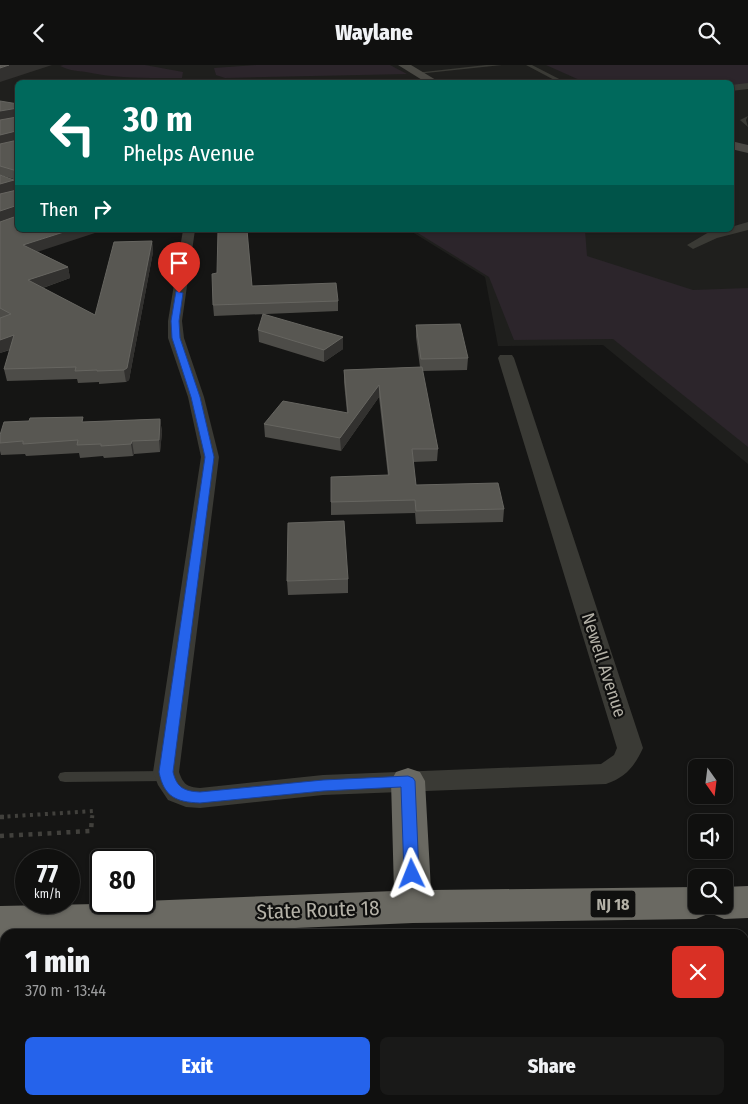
<!DOCTYPE html>
<meta charset="utf-8">
<style>
:root{--surface:#10100f;--page:#191918;--text:#f1f3f6;--muted:#9c9d9e;--line:#30302f;--accent:#2563eb}
body{margin:0;font-family:"Fira Sans Condensed",sans-serif;background:var(--page);color:var(--text);height:100vh;display:flex;flex-direction:column;font-size:19px;white-space:nowrap}
*{box-sizing:border-box;margin:0}
p{font-size:16px;color:var(--muted)}
.icon{flex:none;width:28px;height:28px;fill:none;stroke:currentColor;stroke-width:2;stroke-linecap:round;stroke-linejoin:round}
.map{position:relative;flex:1;overflow:hidden}
.panel{position:absolute;left:0px;top:864px;width:749px;height:176px;display:flex;flex-direction:column;background:var(--surface);border-radius:15px 15px 0 0;box-shadow:0 1px 4px #0004,0 0 0 1px var(--line)}
.panel>*{flex:none}
.top-card{position:absolute;left:15px;top:15px;width:719px;height:152px;border-radius:8px;box-shadow:0 1px 4px #0004,0 0 0 1px var(--line);background:#00695c;color:#fff;overflow:hidden}
.needle{width:32px;rotate:166deg}
.buttons{position:absolute;left:688px;top:694px;display:grid;gap:10px}
.buttons a{display:grid;place-items:center;width:45px;height:45px;border-radius:8px;background:var(--surface);box-shadow:0 1px 4px #0004,0 0 0 1px var(--line);font-size:25px}
.speed{position:absolute;left:15px;top:784px;display:flex;gap:10px;font-size:25px;font-weight:700;text-align:center}
.speed>*{display:grid;place-content:center;width:65px;height:65px;border-radius:50%;background:var(--surface);box-shadow:0 1px 4px #0004,0 0 0 1px var(--line);line-height:1}
.speed small{font-size:12px;font-weight:400}
.speed .limit{border:2px solid #111;border-radius:8px;background:#fff;color:#111}
.pin{position:absolute;display:grid;place-items:center;width:42px;height:42px;color:#fff;margin:-51px -21px;border-radius:50% 50% 50% 0;rotate:-45deg;box-shadow:0 0 5px #0007}
.pin .icon{rotate:45deg}
.me{position:absolute;width:55px;margin:-28px;rotate:358deg;stroke-linejoin:round;filter:drop-shadow(0 0 4px #0008)}
.turn{display:flex;align-items:center;gap:18px;height:105px;padding:0 25px;font-size:22px}
.turn .icon{width:65px;height:65px;stroke-width:2.5}
.turn b{display:block;font-size:35px;line-height:42px}
.then{display:flex;align-items:center;height:48px;padding:0 25px;background:#0003;gap:10px;font-size:19px}
.round{display:grid;place-items:center;flex:none;width:52px;height:52px;border-radius:8px;background:var(--page)}
.headline{display:flex;align-items:center;justify-content:space-between;height:85px;padding:0 25px}
h1{font-size:30px;font-weight:800;line-height:38px}
.action{display:flex;gap:10px;margin-top:auto;padding:10px 25px}
.action a{flex:1;height:58px;border-radius:8px;background:var(--accent);color:#fff;font-size:20px;font-weight:800;line-height:58px;text-align:center}
.action a+a{background:var(--page);color:var(--text)}
header{display:flex;justify-content:space-between;align-items:center;height:65px;padding:0 25px;background:var(--surface);font-size:22px;font-weight:800}
.map>svg:first-child{display:block}
</style>
<header><svg class="icon" aria-label="back" viewBox="0 0 24 24"><path d="M15 5l-7 7 7 7"/></svg>Waylane<svg class="icon" aria-label="search" viewBox="0 0 24 24"><circle cx="10" cy="10" r="6"/><path d="M15 15l6 6"/></svg></header>
<div class="map">
<svg width="748" height="1039" viewBox="0 0 748 1039">
<rect width="100%" height="100%" fill="#151514"/>
<path fill="#1f1f1d" d="M0,0H748V399L603,280L498,281L485,212L409,165H731V18H18L17,40L0,37Z"/>
<path fill="#2c252b" d="M63,0H145L183,7L182,13C149,13 118,14 86,7C77,6 68,5 60,1Z
M256,0H390L407,9L225,13L216,10L214,3Z
M546,0H748V21L731,23V18L584,17Z
M413,165H585L587,191L693,225L748,223V382L613,274L514,275L489,212Z"/>
<g fill="none" stroke-linecap="round" stroke-linejoin="round">
<path stroke="#41403c" stroke-width="1" stroke-dasharray="1 2" stroke-linecap="butt" d="M392,17H401"/>
<path stroke="#41403c" stroke-width="4" stroke-dasharray="3 4.5" stroke-linecap="butt" d="M0,752L93,746L92,753"/>
<path stroke="#41403c" stroke-width="4.5" stroke-dasharray="4 5.5" stroke-linecap="butt" d="M0,752H4
M0,771L91,766L92,752
M0,1006H5
M0,1036L13,1035"/>
<path fill="#3a3a35" fill-rule="evenodd" d="M486,0H502L417,9L415,8Z
M526,0H532L567,18H560Z
M748,51L746,55L748,62L740,55Z
M167,706L172,707L174,711L172,715L167,716L65,717L60,716L58,712L60,708L65,707Z"/>
<path fill="#3a3a35" fill-rule="evenodd" d="M748,18V24L731,26V20Z
M748,157V165L717,173L693,184L687,180L709,167L731,165V162Z
M183,165H195L182,256L184,273L204,332L219,392L179,707C183,719 187,722 200,723L323,710L601,699L614,690L617,683L498,293L500,290H512L514,293L643,683C634,702 626,712 606,719L323,730L200,743L186,742L168,735L158,720L153,707L201,392L188,332L168,273V256Z"/>
<path fill="#4a4944" fill-rule="evenodd" d="M398,0H411L441,18H427Z
M731,76L748,80V88L731,84Z"/>
<path fill="#6a6962" fill-rule="evenodd" d="M408,703L420,707L425,716L431,825L696,822V840H724V822L748,821V853L724,854L710,848L696,854L413,858L152,869H5V875H0V841L144,838V836L394,826L391,716L396,707Z
M744,879H748V915H744Z
M0,899H5V935H0Z"/>
</g>
<path fill="#4d4c48" d="M18,39V165L38,187L68,202L70,213L43,223L95,250L152,176L153,187L129,315L126,317L99,319V317L78,318L77,314L7,316L4,304L10,285L0,288V110L16,125H17V115L0,110V55Z
M248,180L252,221L338,236V246L214,251L213,240L217,208Z
M416,260L468,293L467,305L422,306L438,384L437,396L413,397L416,420L504,444L503,457L416,459L415,448L331,450V412L388,411L379,332L341,386L265,372L264,359L347,348L344,317V305L420,302L416,272Z
M258,265L343,272V284L324,297L259,277Z
M160,354L162,367L160,387L134,389L133,391L104,393L103,391L80,393L79,388L26,391L25,389L1,390L0,386V370L84,357Z
M348,514V528L288,530L287,516Z"/>
<path fill="#32312f" d="M9,0H52L0,17V3Z
M18,43V52L0,55V46Z
M16,66L18,75L0,80V70Z
M14,115L16,125L0,129V119Z
M15,141L17,151L0,157V146Z
M70,165H104L25,191L23,180Z
M152,176L153,187L129,315L126,317L124,305Z
M68,202L70,213L31,227L28,215Z
M14,270L17,282L0,288V275Z
M343,272V284L324,297V285Z
M379,320V332L341,386L340,373Z
M160,354L162,367L160,387L159,375Z
M132,376L134,389L133,391L131,379Z"/>
<path fill="#585752" stroke="#666560" d="M0,0H9L0,3Z
M0,36L18,39V43L0,46Z
M18,48V67L16,66L0,70V55L17,52Z
M18,75V142L15,141L0,146V129L17,125V106L0,101V79Z
M0,110L14,115L0,119Z
M18,146V165H70L23,180L68,202L28,215L95,250L114,177L152,176L127,303L124,305L97,306V305L75,306L76,302L4,304L14,270L0,275V253L11,249L0,243V157L17,151Z
M218,165H247L252,221L336,218L338,236L213,240L212,209L217,208Z
M263,249L343,272L324,285L258,265Z
M460,259L468,293L421,294L416,260Z
M422,302L438,384H412L416,420L498,418L504,444L416,446L415,435L331,437V412L389,410L379,320L340,373L264,359L283,336L348,348L344,305Z
M83,352L82,357L160,354L159,375L132,376L131,379L101,381V379L77,380L78,375L23,379V376L0,378V370L4,357L29,356L30,353Z
M344,456L348,514L287,516L288,458Z"/>
<path fill="#2563eb" stroke="#184099" d="M176,226L183,228L179,256L180,273L200,332L214,392L173,707C177,723 184,726 200,727L323,715L408,711L413,713L415,716L419,809L417,814L412,816L406,814L404,809L401,722L323,726L200,738C176,737 164,732 159,707L205,392L191,332L172,273L171,256Z"/>
<g text-anchor="middle" stroke-width="4.5" stroke-linejoin="round" paint-order="stroke">
<rect fill="#10100f" stroke="#838179" stroke-width="1" x="590.5" y="825.5" width="45" height="27" rx="4"/>
<g font-size="16" font-weight="bold" fill="#b4b1a7">
<text x="613" y="845">NJ 18</text>
</g>
<g font-size="18" fill="#b4b1a7" stroke="#10100f">
<text transform="translate(604 600) rotate(72)" y="6">Newell Avenue</text>
</g>
<g font-size="21" fill="#b4b1a7" stroke="#10100f">
<text transform="translate(318 845) rotate(-2)" y="7">State Route 18</text>
</g>
</g>
</svg>
<div class="buttons">
<a><svg class="needle" viewBox="-14 -14 28 28"><path d="M0-13l5 13h-10z" fill="#e53935"/><path d="M0 13l5-13h-10z" fill="#9c9d9e"/></svg></a>
<a><svg class="icon" aria-label="sound" viewBox="0 0 24 24"><path d="M4 9h4l5-4v14l-5-4H4zM17 9q2 3 0 6"/></svg></a>
<a><svg class="icon" aria-label="search" viewBox="0 0 24 24"><circle cx="10" cy="10" r="6"/><path d="M15 15l6 6"/></svg></a>
</div>
<div class="speed"><div>77<small>km/h</small></div><div class="limit">80</div></div>
<div class="pin" style="left:179px;top:228px;background:#d93025"><svg class="icon" aria-label="arrive" viewBox="0 0 24 24"><path d="M6 21V4h12l-3 4 3 4H6"/></svg></div>
<svg class="me" style="left:412px;top:809px" viewBox="-20 -20 40 40"><path d="M0-17L14 15 0 8-14 15z" fill="#2563eb" stroke="#fff" stroke-width="4"/></svg>
<div class="top-card">
<div class="turn"><svg class="icon" aria-label="left" viewBox="0 0 24 24"><path d="M17 20v-9H6M10 6l-5 5 5 5"/></svg><div><b>30 m</b>Phelps Avenue</div></div>
<div class="then">Then<svg class="icon" aria-label="right" viewBox="0 0 24 24"><path d="M7 20v-9h11M14 6l5 5-5 5"/></svg></div>
</div>
<section class="panel">
<div class="headline"><div><h1>1 min</h1><p>370 m · 13:44</p></div><a class="round" style="background:#d93025;color:#fff"><svg class="icon" aria-label="close" viewBox="0 0 24 24"><path d="M6 6l12 12M18 6L6 18"/></svg></a></div>
<div class="action"><a>Exit</a><a>Share</a></div>
</section>
</div>
